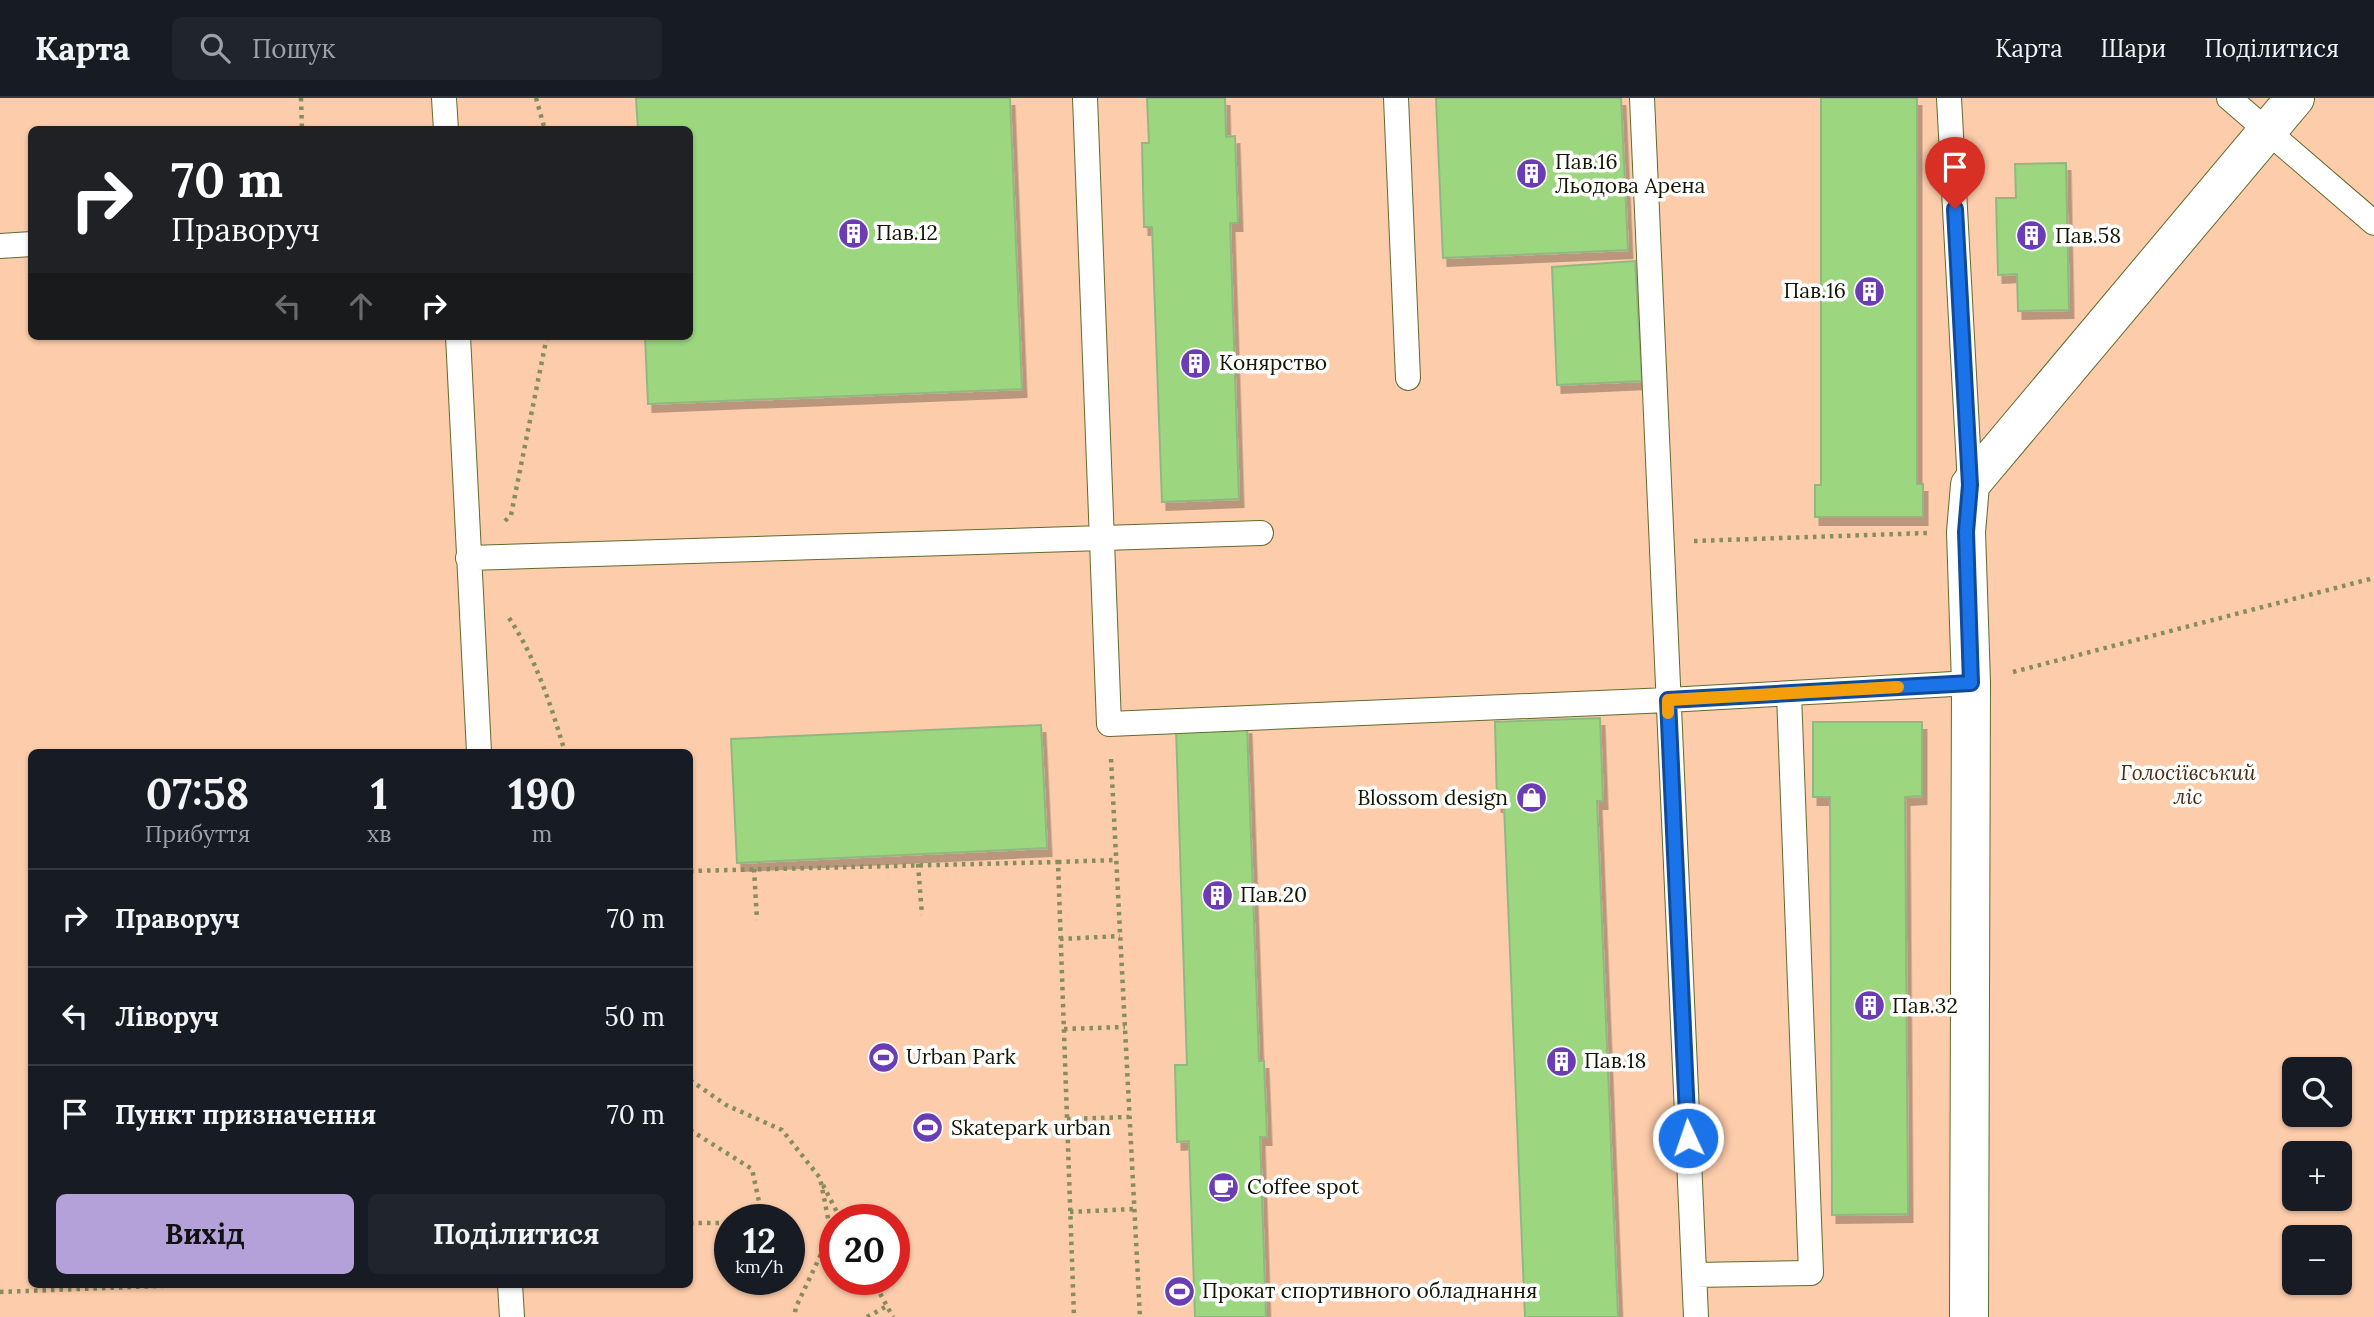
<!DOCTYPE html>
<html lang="uk">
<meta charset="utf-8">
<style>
:root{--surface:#171b24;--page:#20242c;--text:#f1f3f6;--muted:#9ea1a6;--line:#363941;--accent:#b4a1d9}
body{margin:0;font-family:Lora,serif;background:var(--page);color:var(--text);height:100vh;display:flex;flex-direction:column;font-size:26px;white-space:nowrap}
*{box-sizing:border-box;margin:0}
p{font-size:23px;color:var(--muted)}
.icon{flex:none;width:38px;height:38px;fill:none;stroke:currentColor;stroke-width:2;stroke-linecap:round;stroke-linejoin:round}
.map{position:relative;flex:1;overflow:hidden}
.panel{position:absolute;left:28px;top:651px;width:665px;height:539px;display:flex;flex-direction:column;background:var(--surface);border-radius:10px;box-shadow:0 2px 5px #0004}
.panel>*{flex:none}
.guide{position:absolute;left:28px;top:28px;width:665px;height:214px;border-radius:10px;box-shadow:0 2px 5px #0004;background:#202124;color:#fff;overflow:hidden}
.controls{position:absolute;left:2282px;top:959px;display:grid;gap:14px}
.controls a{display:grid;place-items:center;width:70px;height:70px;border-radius:10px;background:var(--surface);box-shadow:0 2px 5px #0004;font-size:35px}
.speed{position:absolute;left:714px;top:1106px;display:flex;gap:14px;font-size:35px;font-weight:700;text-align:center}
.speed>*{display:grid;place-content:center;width:91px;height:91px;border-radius:50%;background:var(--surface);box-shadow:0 2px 5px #0004;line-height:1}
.speed small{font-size:18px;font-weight:400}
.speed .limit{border:10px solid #d22;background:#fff;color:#111}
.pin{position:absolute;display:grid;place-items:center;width:60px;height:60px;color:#fff;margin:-72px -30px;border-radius:50% 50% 50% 0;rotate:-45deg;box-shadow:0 0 7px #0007}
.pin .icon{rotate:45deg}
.me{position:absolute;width:77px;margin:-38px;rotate:357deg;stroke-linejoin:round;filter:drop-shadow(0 0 5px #0008)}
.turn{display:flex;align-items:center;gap:24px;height:147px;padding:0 28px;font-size:32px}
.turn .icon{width:91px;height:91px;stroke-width:2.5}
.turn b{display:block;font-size:49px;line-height:60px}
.lanes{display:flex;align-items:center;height:66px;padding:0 28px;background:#0003;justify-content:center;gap:35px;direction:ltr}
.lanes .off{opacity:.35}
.eta{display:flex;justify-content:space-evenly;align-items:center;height:119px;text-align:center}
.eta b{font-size:42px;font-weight:800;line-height:49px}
.action{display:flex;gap:14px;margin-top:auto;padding:14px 28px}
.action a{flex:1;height:80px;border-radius:10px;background:var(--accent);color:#111;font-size:28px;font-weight:800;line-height:80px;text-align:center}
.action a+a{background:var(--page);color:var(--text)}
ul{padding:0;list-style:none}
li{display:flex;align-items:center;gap:21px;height:98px;padding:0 28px;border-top:2px solid var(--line)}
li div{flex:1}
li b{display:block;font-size:26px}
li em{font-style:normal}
header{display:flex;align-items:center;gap:42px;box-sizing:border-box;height:98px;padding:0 35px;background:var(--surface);border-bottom:2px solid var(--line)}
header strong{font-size:33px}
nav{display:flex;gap:38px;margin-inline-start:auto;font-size:24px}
.search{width:490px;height:63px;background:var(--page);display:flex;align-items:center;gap:18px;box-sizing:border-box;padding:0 24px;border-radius:10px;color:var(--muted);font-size:26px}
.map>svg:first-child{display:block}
</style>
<header>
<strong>Карта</strong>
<div class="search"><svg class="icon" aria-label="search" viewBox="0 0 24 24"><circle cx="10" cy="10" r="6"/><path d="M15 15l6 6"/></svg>Пошук</div>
<nav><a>Карта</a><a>Шари</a><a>Поділитися</a></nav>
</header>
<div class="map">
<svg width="2374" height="1219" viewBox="0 0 2374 1219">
<defs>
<filter id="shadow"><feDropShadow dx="4.5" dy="8" stdDeviation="0" flood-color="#0004"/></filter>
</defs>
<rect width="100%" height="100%" fill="#e4efad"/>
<path fill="#fdccaa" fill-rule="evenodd" d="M0,0H2374V1219H0ZM32,32H690V238H32ZM32,654H690V1186H32ZM2294,971H2340V1017H2294ZM2294,1055H2340V1101H2294ZM730,1122H789V1181H730ZM835,1122H894V1181H835ZM2294,1139H2340V1185H2294Z"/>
<path fill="#9cd780" stroke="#92b882" stroke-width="2" filter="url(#shadow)" d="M636,0H1010L1022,291L648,306L645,238H690V32H638Z
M1147,0H1225L1226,39L1235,38L1238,125H1230L1239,401L1162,404L1152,129H1144L1142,45H1149Z
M1436,0H1621L1628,152L1443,160Z
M1821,0H1917V386H1923V419H1815V387H1821Z
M2066,65L2069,212L2018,213L2017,176L1998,177L1996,100H2016L2015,66Z
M1635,163L1642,283L1557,287L1552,169Z
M1600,620L1603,703H1597L1618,1219H1525L1504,707L1497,706L1495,624Z
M1813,624H1922V698L1905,699L1908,1116L1832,1117L1830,699H1813Z
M1041,627L1047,750L737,765L731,641Z
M1247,628L1259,963H1264L1267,1039H1260L1266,1219H1195L1189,1043L1177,1044L1175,967H1187L1176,631Z"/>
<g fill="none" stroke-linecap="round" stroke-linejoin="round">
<defs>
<path id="service" d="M444,0L446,32
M1085,0L1109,626L1668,602L1971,585
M1396,0L1408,280
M1642,0L1696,1219
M1949,0L1970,387
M2229,0L2374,125
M0,148L32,146
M458,238L479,654
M468,460L1261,435
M1694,1177L1811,1175L1789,596
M510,1186L512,1219"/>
<path id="minor" d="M1969,1219L1971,585L1966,434L1970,387L2295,0"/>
</defs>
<use href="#service" stroke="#616a2c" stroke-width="26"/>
<use href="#minor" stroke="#616a2c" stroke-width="40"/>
<path stroke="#868d5f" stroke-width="4.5" stroke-dasharray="3.5 5" stroke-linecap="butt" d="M301,0L302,32
M536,0L545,32
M505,423L511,417L547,238
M1694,443L1927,435
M509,520C536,560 551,608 565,654
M2013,574L2374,480
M1111,661L1140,1219
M1058,764L1116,762
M918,766L922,817
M754,771L757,822
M690,773L1058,764L1074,1219
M1060,841L1120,838
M1064,931L1125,929
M690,982L726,1007L782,1032L820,1080L831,1135L796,1209L794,1219
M1067,1021L1129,1019
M690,1032L752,1071L761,1113L742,1122
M823,1087L841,1122
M1070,1114L1134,1111
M690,1125H730
M872,1181L893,1219
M0,1194L212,1186
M867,1219L887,1208"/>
<use href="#service" stroke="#fff" stroke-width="24"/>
<use href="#minor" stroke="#fff" stroke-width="38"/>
</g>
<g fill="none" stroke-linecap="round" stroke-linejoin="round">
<defs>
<path id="route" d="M1688,1040L1668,602L1971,585L1966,434L1970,387L1955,111"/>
</defs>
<use href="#route" stroke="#114b97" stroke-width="18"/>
<use href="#route" stroke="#1a73e8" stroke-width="12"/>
<path stroke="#f59e0b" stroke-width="12" d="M1668,615V602L1898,589"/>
</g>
<defs>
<symbol id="building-disc" viewBox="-11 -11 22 22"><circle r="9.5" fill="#6a3db5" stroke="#fff"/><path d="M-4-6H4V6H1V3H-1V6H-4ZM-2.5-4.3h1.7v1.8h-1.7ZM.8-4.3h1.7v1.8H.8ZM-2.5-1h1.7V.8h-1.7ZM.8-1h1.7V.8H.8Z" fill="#fff"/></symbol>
<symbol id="shop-disc" viewBox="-11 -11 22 22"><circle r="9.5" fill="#6a3db5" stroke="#fff"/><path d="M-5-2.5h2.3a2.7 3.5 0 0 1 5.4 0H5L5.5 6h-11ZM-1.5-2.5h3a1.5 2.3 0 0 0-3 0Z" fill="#fff"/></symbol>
<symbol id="stadium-disc" viewBox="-11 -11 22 22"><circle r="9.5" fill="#6a3db5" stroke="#fff"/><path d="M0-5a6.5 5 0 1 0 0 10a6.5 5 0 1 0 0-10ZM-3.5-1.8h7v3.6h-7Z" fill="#fff"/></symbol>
<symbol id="cafe-disc" viewBox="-11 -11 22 22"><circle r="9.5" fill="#6a3db5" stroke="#fff"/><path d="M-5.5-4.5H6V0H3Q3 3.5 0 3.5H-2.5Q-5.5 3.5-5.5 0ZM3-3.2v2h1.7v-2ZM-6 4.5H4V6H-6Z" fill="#fff"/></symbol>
</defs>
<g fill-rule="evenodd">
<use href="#building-disc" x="1514" y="58" width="35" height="35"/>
<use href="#building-disc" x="836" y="118" width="35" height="35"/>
<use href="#building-disc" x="2014" y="120" width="35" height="35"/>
<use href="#building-disc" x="1852" y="176" width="35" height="35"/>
<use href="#building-disc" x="1178" y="248" width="35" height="35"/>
<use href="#shop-disc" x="1514" y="682" width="35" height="35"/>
<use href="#building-disc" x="1200" y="780" width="35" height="35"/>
<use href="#building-disc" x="1852" y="890" width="35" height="35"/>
<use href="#stadium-disc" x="866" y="942" width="35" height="35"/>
<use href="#building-disc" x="1544" y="946" width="35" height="35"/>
<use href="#stadium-disc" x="910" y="1012" width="35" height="35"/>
<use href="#cafe-disc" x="1206" y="1072" width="35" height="35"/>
<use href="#stadium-disc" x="1162" y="1176" width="35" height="35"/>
</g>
<g text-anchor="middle" stroke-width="7" stroke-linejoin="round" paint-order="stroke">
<g font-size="21" fill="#131600" stroke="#fff" text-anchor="start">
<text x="1555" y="71">Пав.16<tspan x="1555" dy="24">Льодова Арена</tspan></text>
<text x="876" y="142">Пав.12</text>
<text x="2055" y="145">Пав.58</text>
<text x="1846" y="200" text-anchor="end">Пав.16</text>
<text x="1219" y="272">Конярство</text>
<text x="1508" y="707" text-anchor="end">Blossom design</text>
<text x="1240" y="804">Пав.20</text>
<text x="1892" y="915">Пав.32</text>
<text x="906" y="966">Urban Park</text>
<text x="1584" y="970">Пав.18</text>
<text x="951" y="1037">Skatepark urban</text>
<text x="1247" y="1096">Coffee spot</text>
<text x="1202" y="1200">Прокат спортивного обладнання</text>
</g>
<g font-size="21" font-style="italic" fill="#4e2c10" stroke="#fff">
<text x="2188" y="682">Голосіївський<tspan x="2188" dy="24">ліс</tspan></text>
</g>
</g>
</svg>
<div class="controls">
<a><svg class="icon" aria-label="search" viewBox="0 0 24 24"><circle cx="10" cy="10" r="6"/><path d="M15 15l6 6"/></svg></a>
<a>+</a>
<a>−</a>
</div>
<div class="speed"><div>12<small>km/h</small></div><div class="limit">20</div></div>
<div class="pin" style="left:1955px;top:111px;background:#d93025"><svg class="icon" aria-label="arrive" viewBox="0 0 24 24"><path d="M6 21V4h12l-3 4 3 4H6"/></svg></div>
<svg class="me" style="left:1688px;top:1040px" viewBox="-20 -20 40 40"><circle r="17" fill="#1a73e8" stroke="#fff" stroke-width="3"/><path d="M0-11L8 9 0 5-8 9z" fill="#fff"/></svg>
<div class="guide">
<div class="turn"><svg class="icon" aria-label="right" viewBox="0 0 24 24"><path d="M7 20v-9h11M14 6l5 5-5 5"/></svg><div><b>70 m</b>Праворуч</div></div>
<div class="lanes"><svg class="icon off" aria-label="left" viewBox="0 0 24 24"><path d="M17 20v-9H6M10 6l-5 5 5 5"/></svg><svg class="icon off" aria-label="ahead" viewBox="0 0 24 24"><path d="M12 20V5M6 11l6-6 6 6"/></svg><svg class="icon" aria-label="right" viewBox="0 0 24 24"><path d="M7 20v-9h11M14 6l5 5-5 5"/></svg></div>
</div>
<section class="panel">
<div class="eta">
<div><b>07:58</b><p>Прибуття</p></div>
<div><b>1</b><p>хв</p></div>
<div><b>190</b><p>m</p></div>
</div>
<ul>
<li><svg class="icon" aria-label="right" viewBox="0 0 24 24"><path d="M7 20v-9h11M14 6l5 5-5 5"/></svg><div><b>Праворуч</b></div><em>70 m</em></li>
<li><svg class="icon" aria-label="left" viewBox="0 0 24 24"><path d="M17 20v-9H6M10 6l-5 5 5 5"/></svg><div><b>Ліворуч</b></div><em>50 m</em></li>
<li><svg class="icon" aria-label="arrive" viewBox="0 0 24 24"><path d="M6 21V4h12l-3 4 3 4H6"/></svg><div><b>Пункт призначення</b></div><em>70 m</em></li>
</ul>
<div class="action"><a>Вихід</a><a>Поділитися</a></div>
</section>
</div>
